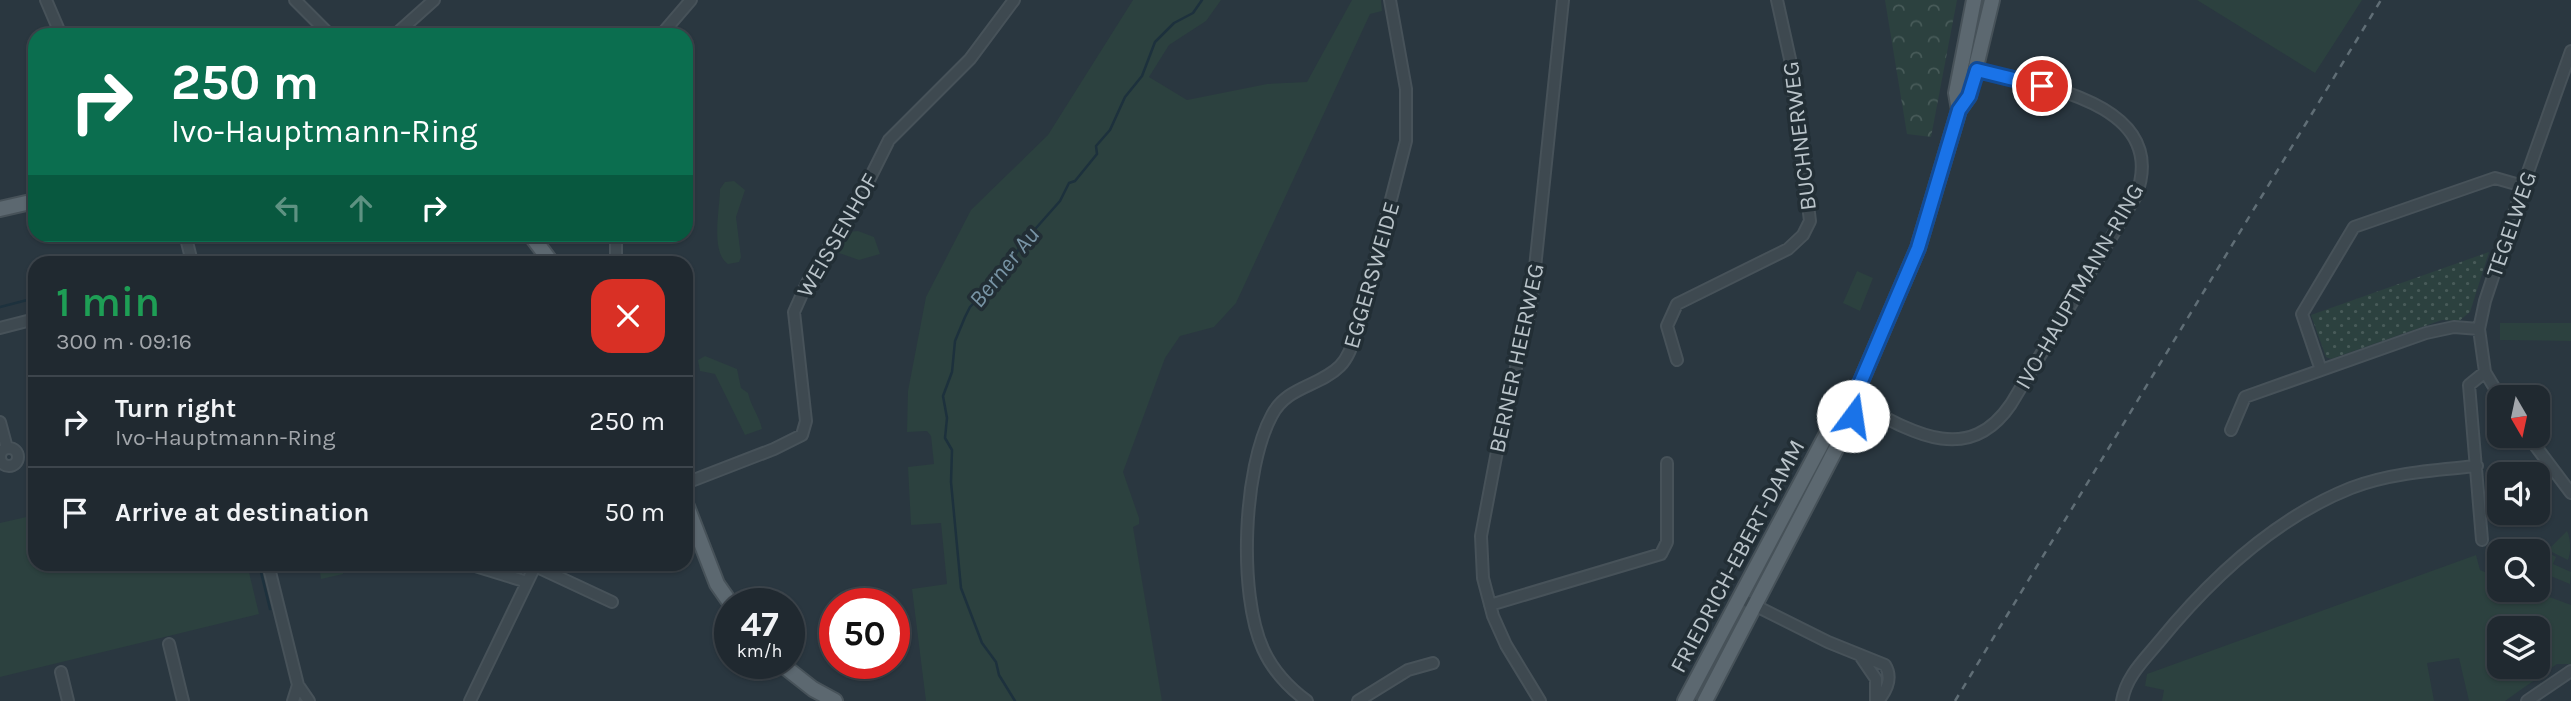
<!DOCTYPE html>
<meta charset="utf-8">
<style>
:root{--surface:#202930;--page:#283138;--text:#f1f3f6;--muted:#a2a6ab;--line:#3d454c}
body{margin:0;font-family:Karla,sans-serif;background:var(--page);color:var(--text);height:100vh;display:flex;flex-direction:column;font-size:26px;white-space:nowrap}
*{box-sizing:border-box;margin:0}
p{font-size:23px;color:var(--muted)}
.icon{flex:none;width:38px;height:38px;fill:none;stroke:currentColor;stroke-width:2;stroke-linecap:round;stroke-linejoin:round}
.map{position:relative;flex:1;overflow:hidden}
.details{position:absolute;left:28px;top:256px;width:665px;height:315px;display:flex;flex-direction:column;background:var(--surface);border-radius:21px;box-shadow:0 2px 5px #0004,0 0 0 2px var(--line)}
.details>*{flex:none}
.top-card{position:absolute;left:28px;top:28px;width:665px;height:214px;border-radius:21px;box-shadow:0 2px 5px #0004,0 0 0 2px var(--line);background:#0b6e4f;color:#fff;overflow:hidden}
.needle{width:46px;rotate:171deg}
.tools{position:absolute;left:2487px;top:385px;display:grid;gap:14px}
.tools a{display:grid;place-items:center;width:63px;height:63px;border-radius:14px;background:var(--surface);box-shadow:0 2px 5px #0004,0 0 0 2px var(--line);font-size:35px}
.speed{position:absolute;left:714px;top:588px;display:flex;gap:14px;font-size:35px;font-weight:700;text-align:center}
.speed>*{display:grid;place-content:center;width:91px;height:91px;border-radius:50%;background:var(--surface);box-shadow:0 2px 5px #0004,0 0 0 2px var(--line);line-height:1}
.speed small{font-size:18px;font-weight:400}
.speed .limit{border:10px solid #d22;background:#fff;color:#111}
.pin{position:absolute;display:grid;place-items:center;width:60px;height:60px;color:#fff;margin:-30px;border:4px solid #fff;border-radius:50%;box-shadow:0 2px 7px #0007}
.me{position:absolute;width:77px;margin:-38px;rotate:14deg;stroke-linejoin:round;filter:drop-shadow(0 0 5px #0008)}
.turn{display:flex;align-items:center;gap:24px;height:147px;padding:0 28px;font-size:32px}
.turn .icon{width:91px;height:91px;stroke-width:2.5}
.turn b{display:block;font-size:49px;line-height:60px}
.lanes{display:flex;align-items:center;height:66px;padding:0 28px;background:#0003;justify-content:center;gap:35px;direction:ltr}
.lanes .off{opacity:.35}
.round{display:grid;place-items:center;flex:none;width:74px;height:74px;border-radius:21px;background:var(--page)}
.headline{display:flex;align-items:center;justify-content:space-between;height:119px;padding:0 28px}
h1{font-size:42px;font-weight:600;line-height:52px;color:#1e9e55}
ul{padding:0;list-style:none}
li{display:flex;align-items:center;gap:21px;height:91px;padding:0 28px;border-top:2px solid var(--line)}
li div{flex:1}
li b{display:block;font-size:26px}
li em{font-style:normal}
.map>svg:first-child{display:block}
</style>
<div class="map">
<svg width="2571" height="701" viewBox="0 0 2571 701">
<defs>
<pattern id="grass-dots" width="8" height="8" patternUnits="userSpaceOnUse" patternTransform="scale(1.75)"><rect width="8" height="8" fill="#2c413f"/><path d="M2 2h.1M6 6h.1" fill="none" stroke="#485b59" stroke-width="1.8" stroke-linecap="round"/></pattern>
<pattern id="forest-crowns" width="20" height="18" patternUnits="userSpaceOnUse" patternTransform="scale(1.75)"><rect width="20" height="18" fill="#2c413f"/><path d="M2 6a3 3 0 1 1 6 0M12 15a3 3 0 1 1 6 0" fill="none" stroke="#485b59"/></pattern>
</defs>
<rect width="100%" height="100%" fill="#2a3740"/>
<path fill="url(#grass-dots)" d="M2489,252L2470,312L2459,321L2442,320L2331,359L2326,357L2311,315Z"/>
<path fill="url(#forest-crowns)" d="M1885,0H1957L1931,137L1907,134Z"/>
<path fill="#2c413f" fill-rule="evenodd" d="M1133,0H1221L1206,21L1169,45L1149,77L1187,100L1267,84L1307,82L1352,0H1381L1382,11L1370,14L1236,303L1214,327L1180,336L1165,358L1123,472L1139,518V524L1133,527L1162,701H926L912,589L947,584L941,523L911,525L908,467L934,464L931,436L927,431L907,432L908,391L926,297L971,210L1048,135Z
M2197,0H2362L2315,73Z
M734,181L745,190L736,217L741,257L739,262L728,264C710,252 720,209 720,189L725,182Z
M858,231L874,237L880,254L859,260L839,253L847,232Z
M1857,271L1873,278L1860,311L1843,303Z
M2500,323H2571V341L2500,340Z
M705,356L737,369L741,388L748,393C752,409 759,415 762,429L745,435L715,374L700,371L698,360Z
M35,515V564H247L259,614L0,677V523Z
M2567,531C2571,538 2571,553 2568,560L2548,550Z
M2530,542L2556,557L2553,564L2571,572L2570,584L2538,571V551H2520Z
M2476,555L2480,570L2499,578V590H2531L2571,605V664H2557L2505,701H2469L2459,658L2427,663L2434,701H2162L2164,690L2145,686L2147,674ZM2499,628H2538V667H2499Z
M319,564H346L343,574L321,579Z"/>
<g fill="none" stroke-linecap="round" stroke-linejoin="round">
<path stroke="#1d313d" stroke-width="2.5" d="M0,307L35,298
M259,564L270,609
M1015,701L999,675L996,662L982,643L961,588L951,482L952,450L945,438L947,418L943,396L952,372L955,341L965,317L970,307L1008,268L1021,245L1060,201L1069,183L1075,181L1097,154L1096,146L1110,130L1125,97L1142,76L1155,42L1174,23L1193,13L1202,0"/>
<defs>
<path id="minor" d="M46,0L61,35
M295,0L330,35
M395,35L434,0
M661,35L691,0
M185,234L192,262
M616,262V234
M0,328L35,319
M1677,360L1667,326L1677,304L1788,249L1803,235L1810,221L1790,59L1777,0
M2321,370L2302,314L2354,227L2495,178L2523,186
M2500,397L2485,372L2479,329L2485,301L2523,186L2571,51
M1853,400C1908,430 1967,469 2011,404L2136,196C2173,97 2024,83 1962,66
M0,422L7,448
M2231,430L2245,397L2426,333L2454,327L2479,329
M2528,436L2571,493
M0 457a9 9 0 1 1 18 0a9 9 0 1 1-18 0Z
M686,483L774,449L802,435L806,421L794,312L807,283L863,192L889,140L970,59L1014,0
M2482,540L2469,385L2485,372
M268,564L298,685L309,701
M469,564L527,582
M535,566L612,602
M1740,598L1828,642L1885,665C1893,678 1887,690 1878,701
M1490,605L1661,554L1667,542V463
M169,644L183,701
M1861,657L1876,679V701
M61,672L68,701
M293,701L298,685
M470,701L536,564
M1307,701C1288,687 1273,671 1263,649C1238,594 1243,468 1272,415C1287,386 1319,387 1340,366C1350,356 1353,341 1358,328L1406,141V89L1390,0
M1358,701L1408,670L1433,663
M1540,701L1506,645L1493,616L1483,578L1481,536L1502,425L1531,306L1563,0
M2122,701C2126,677 2143,661 2158,643C2210,579 2273,519 2351,488C2390,473 2436,470 2477,466
M2527,701L2571,671"/>
<path id="major" d="M1959,110L1956,93L1974,0
M0,209L35,201
M530,234L551,262
M686,504L717,584L731,604
M780,663L813,689L835,701
M1685,701L1840,409L1853,400
M1705,701L1853,416V400L1918,248L1959,110L1969,96L1992,0"/>
</defs>
<use href="#minor" stroke="#475259" stroke-width="14"/>
<use href="#major" stroke="#475259" stroke-width="18"/>
<use href="#minor" stroke="#3e4950" stroke-width="10"/>
<use href="#major" stroke="#5c6870" stroke-width="14"/>
<path stroke="#606e76" stroke-width="2.5" stroke-dasharray="7 7" stroke-linecap="butt" d="M1955,701L2381,0"/>
</g>
<g fill="none" stroke-linecap="round" stroke-linejoin="round">
<defs>
<path id="route" d="M1853,416V400L1918,248L1959,110L1969,96L1977,70L2042,86"/>
</defs>
<use href="#route" stroke="#114b97" stroke-width="18"/>
<use href="#route" stroke="#1a73e8" stroke-width="12"/>
</g>
<g text-anchor="middle" stroke-width="7" stroke-linejoin="round" paint-order="stroke">
<g font-size="23" fill="#bac4ca" stroke="#222e35">
<text transform="translate(1799 136) rotate(-97)" y="8">BUCHNERWEG</text>
<text transform="translate(2511 224) rotate(-71)" y="8">TEGELWEG</text>
<text transform="translate(837 235) rotate(-60)" y="8">WEISSENHOF</text>
<text transform="translate(1371 275) rotate(-74)" y="8">EGGERSWEIDE</text>
<text transform="translate(2079 286) rotate(-60)" y="8">IVO-HAUPTMANN-RING</text>
<text transform="translate(1516 358) rotate(-78)" y="8">BERNER HEERWEG</text>
<text transform="translate(1737 556) rotate(-62)" y="8">FRIEDRICH-EBERT-DAMM</text>
</g>
<g font-size="24" font-style="italic" fill="#7894a5" stroke="#222e35">
<text transform="translate(1004 267) rotate(-51)" y="8">Berner Au</text>
</g>
</g>
</svg>
<div class="tools">
<a><svg class="needle" viewBox="-14 -14 28 28"><path d="M0-13l5 13h-10z" fill="#e53935"/><path d="M0 13l5-13h-10z" fill="#a2a6ab"/></svg></a>
<a><svg class="icon" aria-label="sound" viewBox="0 0 24 24"><path d="M4 9h4l5-4v14l-5-4H4zM17 9q2 3 0 6"/></svg></a>
<a><svg class="icon" aria-label="search" viewBox="0 0 24 24"><circle cx="10" cy="10" r="6"/><path d="M15 15l6 6"/></svg></a>
<a><svg class="icon" aria-label="layers" viewBox="0 0 24 24"><path d="M12 4l9 5-9 5-9-5zM3 14l9 5 9-5"/></svg></a>
</div>
<div class="speed"><div>47<small>km/h</small></div><div class="limit">50</div></div>
<div class="pin" style="left:2042px;top:86px;background:#d93025"><svg class="icon" aria-label="arrive" viewBox="0 0 24 24"><path d="M6 21V4h12l-3 4 3 4H6"/></svg></div>
<svg class="me" style="left:1853px;top:416px" viewBox="-20 -20 40 40"><circle r="19" fill="#fff"/><path d="M0-13L10 11 0 6-10 11z" fill="#1a73e8"/></svg>
<div class="top-card">
<div class="turn"><svg class="icon" aria-label="right" viewBox="0 0 24 24"><path d="M7 20v-9h11M14 6l5 5-5 5"/></svg><div><b>250 m</b>Ivo-Hauptmann-Ring</div></div>
<div class="lanes"><svg class="icon off" aria-label="left" viewBox="0 0 24 24"><path d="M17 20v-9H6M10 6l-5 5 5 5"/></svg><svg class="icon off" aria-label="ahead" viewBox="0 0 24 24"><path d="M12 20V5M6 11l6-6 6 6"/></svg><svg class="icon" aria-label="right" viewBox="0 0 24 24"><path d="M7 20v-9h11M14 6l5 5-5 5"/></svg></div>
</div>
<section class="details">
<div class="headline"><div><h1>1 min</h1><p>300 m · 09:16</p></div><a class="round" style="background:#d93025;color:#fff"><svg class="icon" aria-label="close" viewBox="0 0 24 24"><path d="M6 6l12 12M18 6L6 18"/></svg></a></div>
<ul>
<li><svg class="icon" aria-label="right" viewBox="0 0 24 24"><path d="M7 20v-9h11M14 6l5 5-5 5"/></svg><div><b>Turn right</b><p>Ivo-Hauptmann-Ring</p></div><em>250 m</em></li>
<li><svg class="icon" aria-label="arrive" viewBox="0 0 24 24"><path d="M6 21V4h12l-3 4 3 4H6"/></svg><div><b>Arrive at destination</b></div><em>50 m</em></li>
</ul>
</section>
</div>
